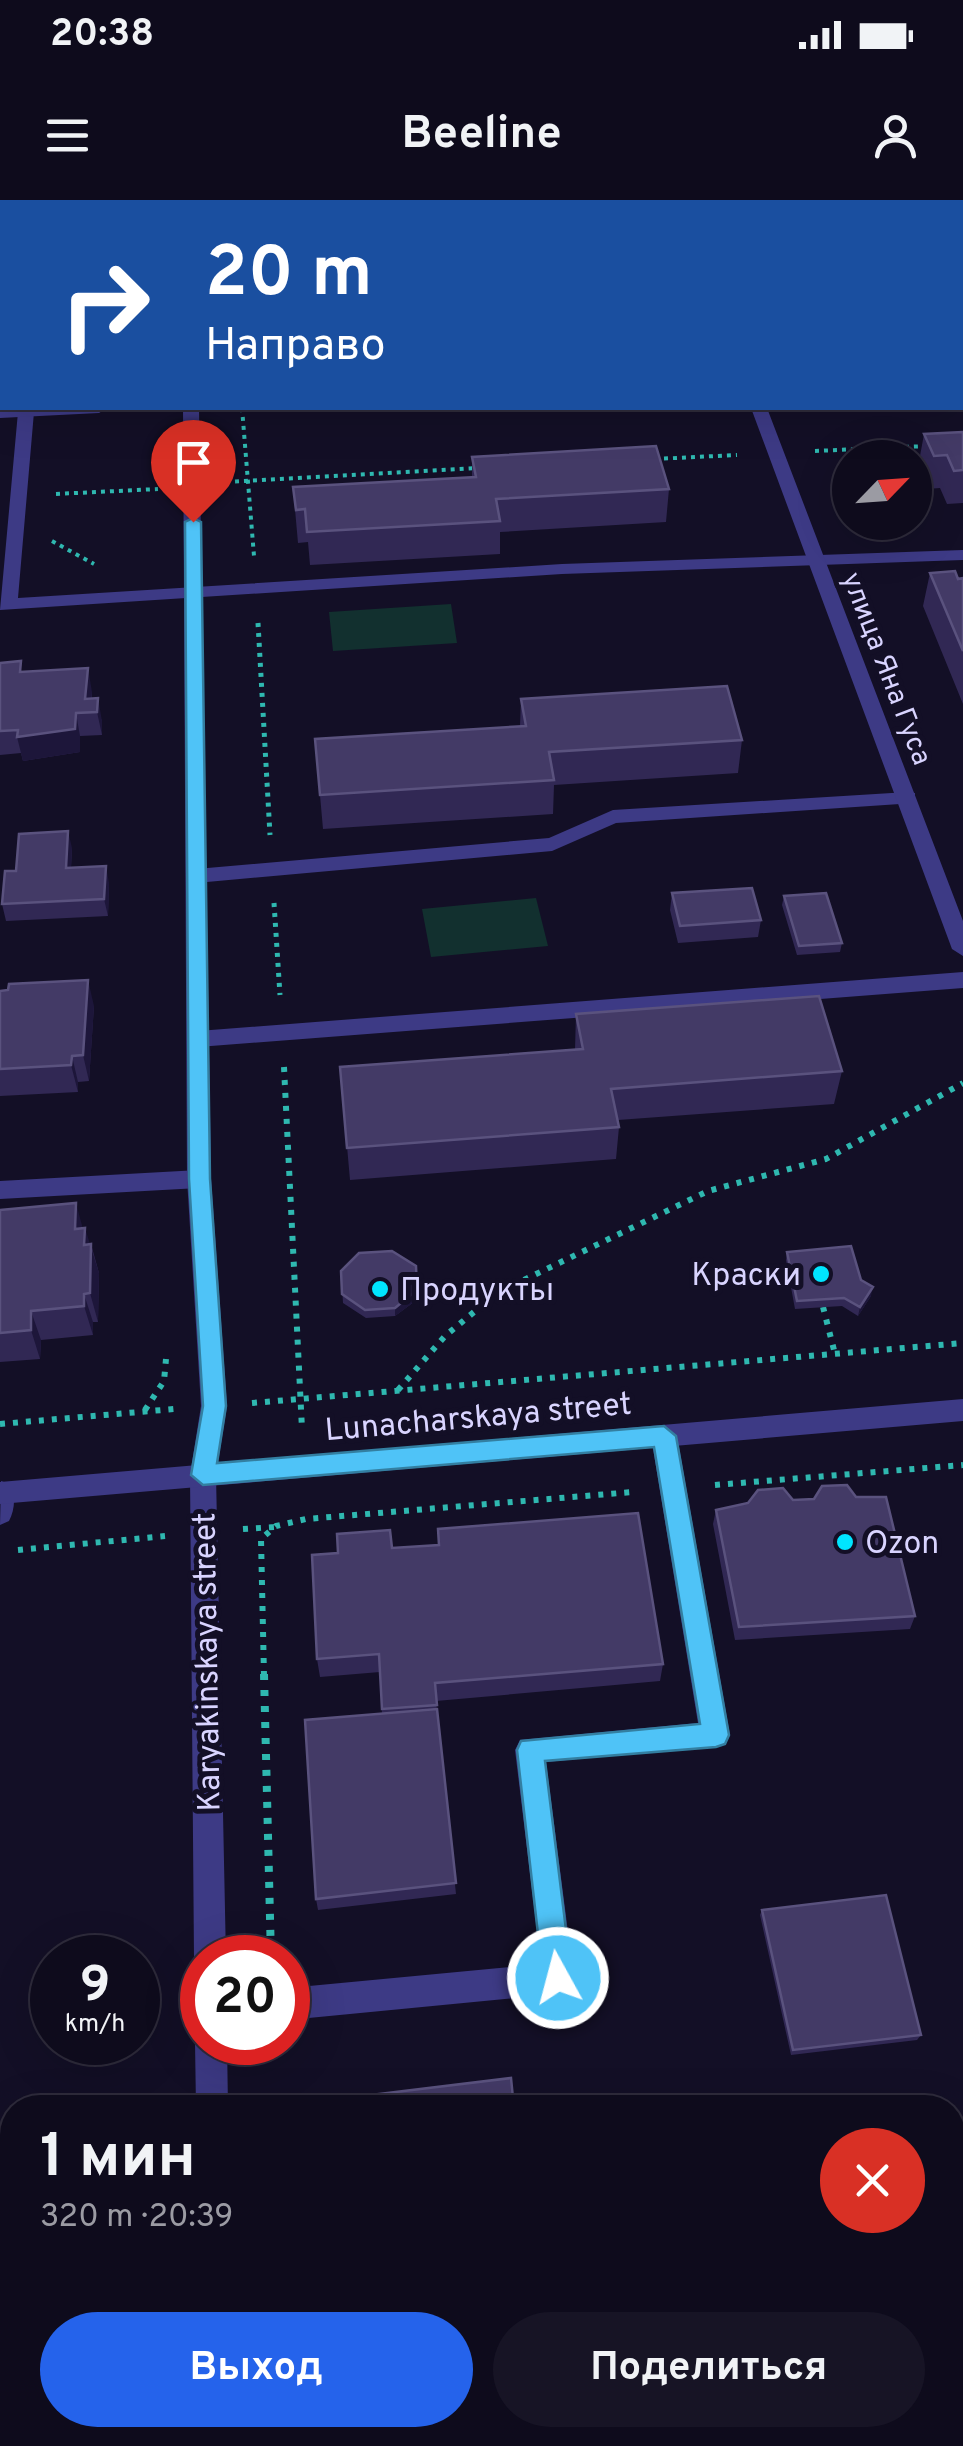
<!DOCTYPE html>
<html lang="ru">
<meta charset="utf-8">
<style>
:root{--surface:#0e0b1c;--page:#171425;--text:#f1f3f6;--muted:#9b9ba3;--line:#2e2b3b;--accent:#2563eb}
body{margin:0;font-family:Overpass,sans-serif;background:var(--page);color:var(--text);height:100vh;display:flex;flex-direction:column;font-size:38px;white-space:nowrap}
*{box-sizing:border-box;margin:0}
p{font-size:32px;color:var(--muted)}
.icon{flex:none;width:55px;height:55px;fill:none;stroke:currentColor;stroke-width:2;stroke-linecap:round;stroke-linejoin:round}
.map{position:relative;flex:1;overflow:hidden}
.panel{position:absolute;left:0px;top:1895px;width:965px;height:352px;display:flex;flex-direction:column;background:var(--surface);border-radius:40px 40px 0 0;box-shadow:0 10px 40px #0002,0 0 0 2px var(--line)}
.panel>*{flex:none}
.banner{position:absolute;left:0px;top:0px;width:965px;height:210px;box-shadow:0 10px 40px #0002,0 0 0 2px var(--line);background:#1a4fa0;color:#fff;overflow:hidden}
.needle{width:65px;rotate:65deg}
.buttons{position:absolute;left:832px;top:240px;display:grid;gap:20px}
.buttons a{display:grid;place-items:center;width:100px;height:100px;border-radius:50%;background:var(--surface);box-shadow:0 10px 40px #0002,0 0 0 2px var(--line);font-size:50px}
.speed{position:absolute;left:30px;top:1735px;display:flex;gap:20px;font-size:50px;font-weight:700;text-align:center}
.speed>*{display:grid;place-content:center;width:130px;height:130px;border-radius:50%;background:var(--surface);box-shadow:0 10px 40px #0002,0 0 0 2px var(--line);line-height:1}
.speed small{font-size:25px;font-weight:400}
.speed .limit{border:15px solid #d22;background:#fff;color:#111}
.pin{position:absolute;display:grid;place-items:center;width:85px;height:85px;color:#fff;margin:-102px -42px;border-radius:50% 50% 50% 0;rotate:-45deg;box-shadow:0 0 10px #0007}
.pin .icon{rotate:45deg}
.me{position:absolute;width:110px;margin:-55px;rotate:353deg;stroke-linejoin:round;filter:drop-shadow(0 0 8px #0008)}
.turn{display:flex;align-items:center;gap:35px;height:210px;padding:0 40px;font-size:45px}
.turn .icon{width:130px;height:130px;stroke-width:2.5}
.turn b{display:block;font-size:70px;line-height:85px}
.round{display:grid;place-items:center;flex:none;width:105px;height:105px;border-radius:52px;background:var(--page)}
.headline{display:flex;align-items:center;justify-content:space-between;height:170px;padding:0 40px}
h1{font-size:60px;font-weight:700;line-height:75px}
.primary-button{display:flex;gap:20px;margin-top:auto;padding:20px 40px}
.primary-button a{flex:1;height:115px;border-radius:60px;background:var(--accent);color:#fff;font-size:40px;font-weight:700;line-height:115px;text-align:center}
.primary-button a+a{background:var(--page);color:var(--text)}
.status{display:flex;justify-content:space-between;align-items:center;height:70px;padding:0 50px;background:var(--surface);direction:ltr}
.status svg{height:28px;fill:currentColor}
header{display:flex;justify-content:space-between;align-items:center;height:130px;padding:0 40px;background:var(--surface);font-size:45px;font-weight:700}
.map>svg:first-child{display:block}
</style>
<div class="status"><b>20:38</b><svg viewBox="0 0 49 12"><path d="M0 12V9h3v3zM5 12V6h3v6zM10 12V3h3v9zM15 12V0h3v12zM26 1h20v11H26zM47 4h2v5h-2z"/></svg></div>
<header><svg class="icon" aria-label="menu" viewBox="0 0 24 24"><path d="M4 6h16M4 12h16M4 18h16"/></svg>Beeline<svg class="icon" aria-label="person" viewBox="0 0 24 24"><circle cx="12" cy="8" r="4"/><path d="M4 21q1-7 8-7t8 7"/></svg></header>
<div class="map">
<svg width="963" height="2246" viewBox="0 0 963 2246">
<rect width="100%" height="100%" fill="#130f26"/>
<path fill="#12302f" d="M451,404L457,443L333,451L329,412Z
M536,698L548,746L431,757L422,709Z
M12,2157V2235H141V2246H0V2158Z"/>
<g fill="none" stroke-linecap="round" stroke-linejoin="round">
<path stroke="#2fb8b0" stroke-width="4" stroke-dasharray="4 5" stroke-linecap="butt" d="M242,208L254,356
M815,251L927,246
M655,259L737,255
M226,282L478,268
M56,294L158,289
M52,341L94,364"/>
<path stroke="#2fb8b0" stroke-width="5" stroke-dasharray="4 6" stroke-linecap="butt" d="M258,423L270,635
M274,703L280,795"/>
<path stroke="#2fb8b0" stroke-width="6" stroke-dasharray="5 8" stroke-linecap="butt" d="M284,867L302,1229
M823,1107L835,1154
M398,1190L445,1136L497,1093L708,991L826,959L963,883
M252,1203L963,1143
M145,1210L164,1181L166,1159
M0,1224L174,1209
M715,1285L963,1265
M243,1329L275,1327
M18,1350L165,1336
M264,1476L261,1339L276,1326L306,1319L633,1292"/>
<path stroke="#2fb8b0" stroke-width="8" stroke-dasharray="6 10" stroke-linecap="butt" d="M264,1474L271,1758
M0,2237L12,2236L31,2246"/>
<path fill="#3d3a85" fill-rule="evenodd" d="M389,0H406L407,2H391Z
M430,0H444L445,2H431Z
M581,0H595V2H581Z
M25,208L34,212L18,398L562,364L963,350V360L562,374L0,410L18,212Z
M908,592L915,593V603L616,623L552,651L196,683L186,676L196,669L549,638L613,610Z
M963,772V788L198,847L187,839L198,831Z
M199,970L211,979L199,988L0,999V981Z
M664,1225L673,1228L677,1236L730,1535L725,1545L546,1562L574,1778L569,1789L558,1794L288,1820V1788L541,1764L515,1550L520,1540L698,1523L651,1236L655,1228Z
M1,1281L10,1284C16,1296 15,1309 9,1321L0,1325Z"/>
<path fill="#3d3a85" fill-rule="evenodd" d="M179,0H193V2H179Z
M963,155V165L962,166V155Z
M0,208H107L99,213L0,218Z
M183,208H199L211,979L227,1206L216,1275L226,1758H202V1770L194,1758L190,1275L201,1206L187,979Z
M751,208H767L963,721V756L952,749Z
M202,1830V1842H227L228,1908H196L195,1842Z
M198,2235H234V2246H198Z"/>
<path fill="#3d3a85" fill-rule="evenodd" d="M963,1199V1221L0,1304V1282Z"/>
</g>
<path fill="#312854" d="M0,0H128L127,2H12V1Z
M0,91H2V153H0Z
M963,232V303L947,304L940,288L927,289L918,267L924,234Z
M472,257L669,289L666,322L500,332V354L310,365L308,342L298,343L293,287L472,277Z
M930,373L963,378V504L923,406Z
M0,463L23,472L92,492V498L102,521V535L80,536V552L23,561L21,553L0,555Z
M521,499L742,540L738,573L554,585L553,614L323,629L315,539L520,526Z
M72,648L71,668L109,683L108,716L6,721L2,704L16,671Z
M672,693L761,720L758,737L678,743L670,710Z
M784,696L842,743L840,752L797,755L782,705Z
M0,791L94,806L89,881L78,882V892L0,896Z
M576,814L842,871L834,904L618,920L619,927L616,959L350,980L340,867L575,850Z
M0,1010L83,1028L89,1044H91L99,1073L98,1122H93V1135L41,1140L40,1159L0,1162Z
M787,1052L861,1080L871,1096L858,1116L842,1106L795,1109L786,1060Z
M341,1071L418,1099L395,1116L366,1118L343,1103Z
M793,1300L915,1416L910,1429L735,1440L713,1324L716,1310Z
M392,1348L663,1464L660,1481L436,1501L456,1694L318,1710L316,1699L382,1514L380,1472L320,1477L317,1459Z
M762,1710L921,1835L917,1840L791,1855L760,1715Z
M963,2194V2224L957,2197Z"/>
<path fill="#1d163a" d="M88,468L92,492L91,512L85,499Z
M98,498L102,521V535L97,512Z
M76,513L80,536V552L23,561L17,537Z
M68,631L72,648L70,685L66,668Z
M106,666L109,683L108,716L104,699Z
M88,780L94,806L89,881L83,855Z
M72,856L78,882V892L71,865Z
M76,1003L84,1033L75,1029Z
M85,1028L99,1073L98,1122L90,1093L84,1045Z
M873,1087L871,1096L858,1116L860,1107Z
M417,1090L418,1099L395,1116V1108Z
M84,1094L93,1122V1135L84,1106Z
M31,1111L41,1140L40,1159L31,1130Z"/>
<path fill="#433a66" stroke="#5a527e" stroke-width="2.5" d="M256,0H389V2H256Z
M773,0H802L803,2H774Z
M870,0H963V25L962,2H821Z
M0,91H2V120H0Z
M963,232V270L954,271L947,255L934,256L924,234Z
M656,246L669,289L496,299L500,321L307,332L305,309L296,310L293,287L476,277L472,257Z
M955,371L958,379L963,378V451L930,373Z
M21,461L20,472L88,468L85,499L98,498L97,512L76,513L75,529L17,537L18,530L0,531V463Z
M727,486L742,540L549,552L554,580L320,595L315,539L526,526L521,499Z
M68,631L66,668L106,666L104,699L2,704L5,671H16L19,634Z
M752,688L761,720L680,726L672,693Z
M826,693L842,743L799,746L784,696Z
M88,780L83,855L72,856L71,865L0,869V791L8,790L9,784Z
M819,796L842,871L611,889L619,927L347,948L340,867L583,849L576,814Z
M76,1003L75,1029L85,1028L84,1045L91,1044L90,1093L84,1094V1106L31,1111V1130L0,1133V1010Z
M851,1046L861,1080L873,1087L860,1107L844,1098L797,1101L787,1052Z
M392,1051L416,1066L417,1090L395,1108L365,1110L342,1094L341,1071L359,1053Z
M847,1285L856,1297H886L915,1416L739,1427L716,1310L748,1303L758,1290L783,1288L793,1300L814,1299L822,1286Z
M638,1313L663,1464L435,1483L437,1505L382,1509L379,1454L317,1459L312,1355L338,1353L337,1334L390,1330L392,1348L439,1345L438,1329Z
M437,1509L456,1683L316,1699L305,1520Z
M886,1695L921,1835L793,1850L762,1710Z
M511,1878L514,1908H322L321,1901Z
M963,1965V2059L952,2060V1966Z
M963,2227V2246H818L817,2239L870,2235H952V2228Z
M424,2235H480L481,2246H424Z"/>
<path fill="#4fc3f7" stroke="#337fa1" stroke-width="2.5" d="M193,318L201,322L210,979L226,1206L217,1263L664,1226L676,1236L729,1535L725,1544L716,1547L545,1561L572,1778L568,1788L558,1792L547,1788L543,1778L517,1550L521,1541L700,1524L654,1247L203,1285L191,1275L203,1206L189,979L185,322Z"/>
<g fill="#00e5ff" stroke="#130f26" stroke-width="4">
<circle cx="821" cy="1074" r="10"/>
<circle cx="380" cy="1089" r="10"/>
<circle cx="845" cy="1342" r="10"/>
</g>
<g text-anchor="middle" stroke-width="10" stroke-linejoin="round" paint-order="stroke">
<g font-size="28" fill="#d9d4ff" stroke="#130f26">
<text transform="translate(888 468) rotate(69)" y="10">улица Яна Гуса</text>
</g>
<g font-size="32" fill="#d9d4ff" stroke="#130f26" text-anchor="start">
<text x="801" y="1085" text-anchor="end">Краски</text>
<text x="400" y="1100">Продукты</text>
<text x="865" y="1353">Ozon</text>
</g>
<g font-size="32" fill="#d9d4ff" stroke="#130f26">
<text transform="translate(478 1216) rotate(-5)" y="11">Lunacharskaya street</text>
<text transform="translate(206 1462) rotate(-91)" y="11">Karyakinskaya street</text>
</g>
</g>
</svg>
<div class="buttons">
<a><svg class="needle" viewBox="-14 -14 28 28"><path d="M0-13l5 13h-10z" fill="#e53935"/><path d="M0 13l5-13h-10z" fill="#9b9ba3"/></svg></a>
</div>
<div class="speed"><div>9<small>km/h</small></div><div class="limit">20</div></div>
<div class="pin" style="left:193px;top:322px;background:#d93025"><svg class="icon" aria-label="arrive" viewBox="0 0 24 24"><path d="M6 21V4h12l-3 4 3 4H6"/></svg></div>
<svg class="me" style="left:558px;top:1778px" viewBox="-20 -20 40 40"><circle r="17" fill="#4fc3f7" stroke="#fff" stroke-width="3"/><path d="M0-11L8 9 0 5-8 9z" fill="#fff"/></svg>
<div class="banner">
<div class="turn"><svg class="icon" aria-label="right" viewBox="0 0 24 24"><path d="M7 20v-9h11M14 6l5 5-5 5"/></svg><div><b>20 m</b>Направо</div></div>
</div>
<section class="panel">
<div class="headline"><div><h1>1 мин</h1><p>320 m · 20:39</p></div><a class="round" style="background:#d93025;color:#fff"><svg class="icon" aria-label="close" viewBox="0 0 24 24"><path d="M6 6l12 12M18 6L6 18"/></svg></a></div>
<div class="primary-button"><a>Выход</a><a>Поделиться</a></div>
</section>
</div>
